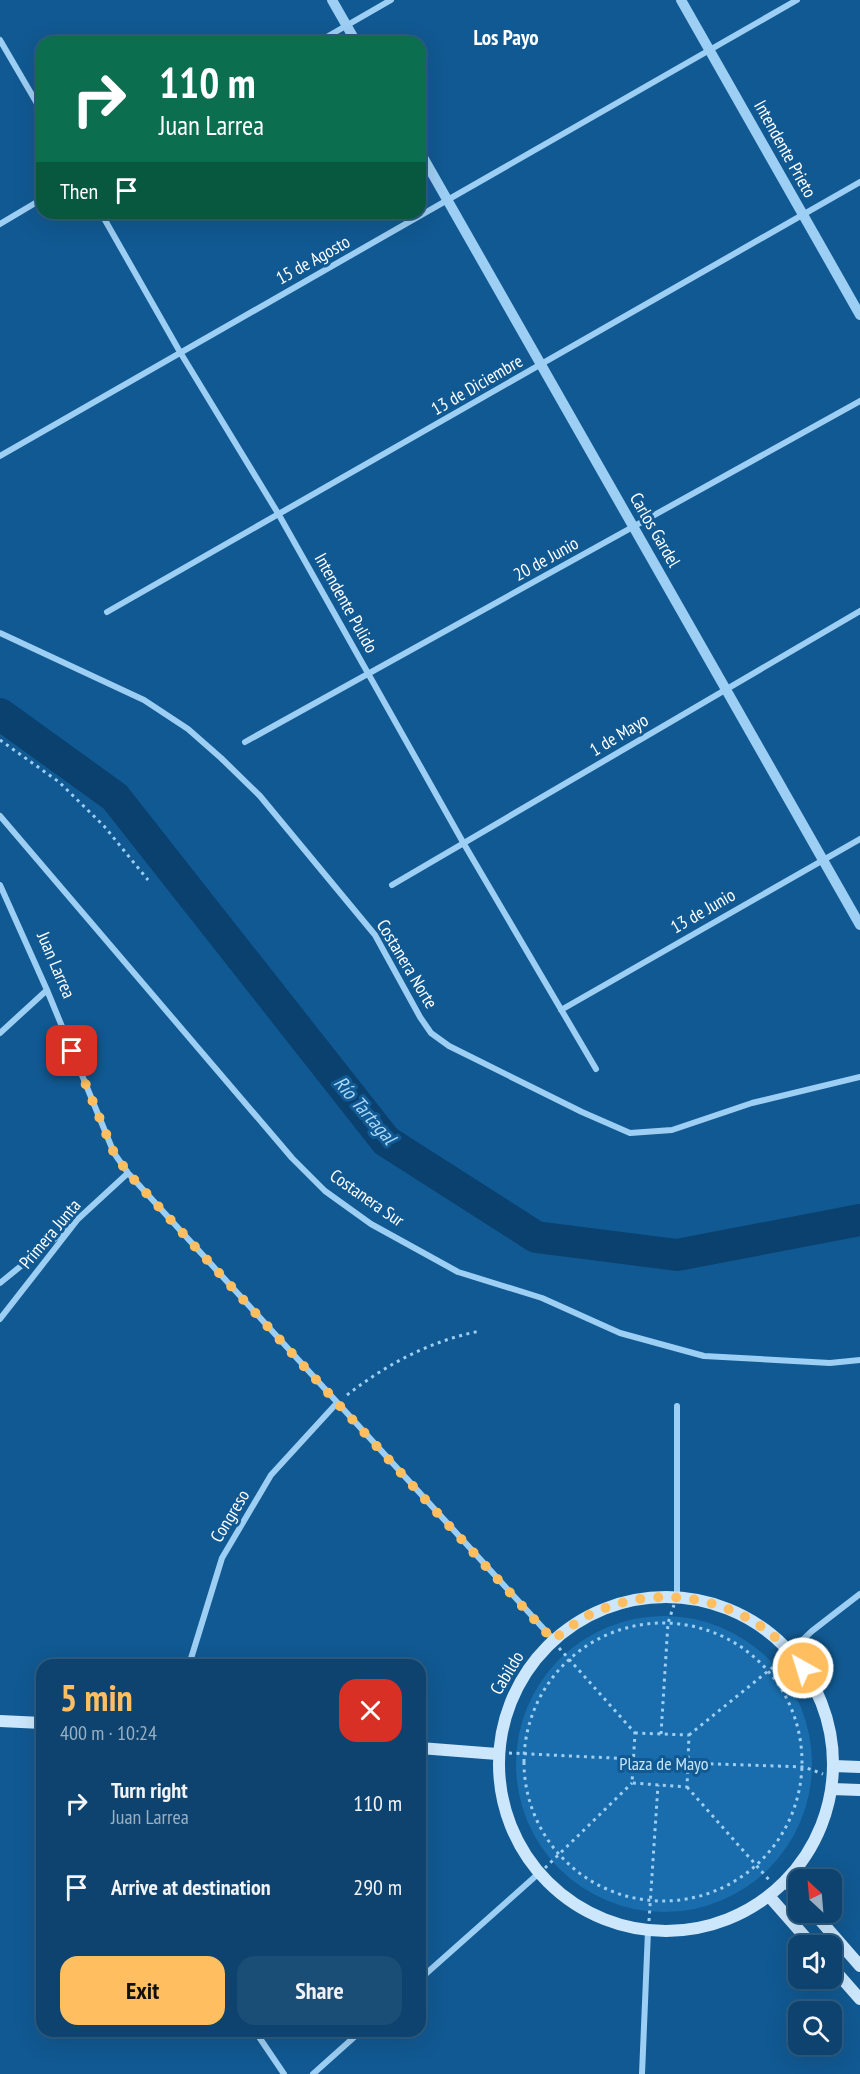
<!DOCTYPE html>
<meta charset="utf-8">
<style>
:root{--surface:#0d436e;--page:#1b4e76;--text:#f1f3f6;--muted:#9ab0c2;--line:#2d5c81;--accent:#ffbe5f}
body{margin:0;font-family:"PT Sans Narrow",sans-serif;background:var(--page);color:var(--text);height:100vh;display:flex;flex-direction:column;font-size:22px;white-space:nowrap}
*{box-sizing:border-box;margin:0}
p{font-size:20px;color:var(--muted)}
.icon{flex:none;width:33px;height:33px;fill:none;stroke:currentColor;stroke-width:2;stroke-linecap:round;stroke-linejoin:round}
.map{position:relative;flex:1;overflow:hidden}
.panel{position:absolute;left:36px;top:1659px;width:390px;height:378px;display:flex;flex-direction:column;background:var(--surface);border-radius:18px;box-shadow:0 6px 24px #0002,0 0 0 2px var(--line)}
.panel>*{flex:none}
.hud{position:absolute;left:36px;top:36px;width:390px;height:183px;border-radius:18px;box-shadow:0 6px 24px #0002,0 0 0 2px var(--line);background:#0b6e4f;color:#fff;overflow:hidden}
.needle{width:39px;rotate:334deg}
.tools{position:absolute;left:788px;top:1869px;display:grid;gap:12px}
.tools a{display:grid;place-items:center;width:54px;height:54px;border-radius:12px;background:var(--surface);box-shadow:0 6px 24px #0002,0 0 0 2px var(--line);font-size:30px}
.pin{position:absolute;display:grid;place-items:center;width:51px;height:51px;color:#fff;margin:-26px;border-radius:12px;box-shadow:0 3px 9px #0006}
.me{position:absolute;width:66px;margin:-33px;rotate:321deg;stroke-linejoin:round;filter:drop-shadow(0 0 4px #0008)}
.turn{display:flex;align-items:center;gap:21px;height:126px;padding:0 24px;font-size:27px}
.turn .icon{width:78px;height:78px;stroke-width:2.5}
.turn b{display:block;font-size:42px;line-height:51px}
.then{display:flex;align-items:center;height:57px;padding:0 24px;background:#0003;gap:12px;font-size:22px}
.round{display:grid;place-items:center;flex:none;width:63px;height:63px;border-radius:18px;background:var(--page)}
.head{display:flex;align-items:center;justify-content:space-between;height:102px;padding:0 24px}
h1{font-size:36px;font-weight:700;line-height:45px;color:var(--accent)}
.primary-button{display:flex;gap:12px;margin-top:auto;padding:12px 24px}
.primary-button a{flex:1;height:69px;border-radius:18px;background:var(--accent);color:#111;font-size:24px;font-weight:700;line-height:69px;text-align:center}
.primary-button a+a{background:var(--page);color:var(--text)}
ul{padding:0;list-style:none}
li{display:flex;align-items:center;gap:18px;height:84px;padding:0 24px}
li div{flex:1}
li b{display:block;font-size:22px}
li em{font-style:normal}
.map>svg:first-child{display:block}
</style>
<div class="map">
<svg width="860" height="2074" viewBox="0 0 860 2074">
<rect width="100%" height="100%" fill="#115992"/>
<path fill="#196dac" d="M516 1764a148 148 0 1 1 296 0a148 148 0 1 1-296 0Z"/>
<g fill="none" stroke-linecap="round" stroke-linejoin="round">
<path stroke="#0a416e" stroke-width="32" d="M0,714L115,797L386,1141L536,1237L677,1255L860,1220"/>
<path stroke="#9dcef3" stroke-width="3" stroke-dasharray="3 4.5" stroke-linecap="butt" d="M0,740L59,782L104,826L148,880
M347,1395C387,1364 430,1341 480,1331
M524 1762a139 139 0 1 1 278 0a139 139 0 1 1-278 0Z
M559,1648L635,1733L632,1783L687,1787L689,1735L635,1733
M661,1734L668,1623L674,1605
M689,1735L783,1659
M509,1753L633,1759
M688,1763L804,1767L823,1774
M687,1787L771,1882
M545,1868L632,1783
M649,1921L658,1785"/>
<path stroke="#9dcef3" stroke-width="6" d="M0,40L42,112
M318,42L391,0
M101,213L180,352L279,515L464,844L596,1069
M0,224L42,199
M0,456L797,0
M107,612L860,182
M0,633L144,700L188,729L221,758L260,796L375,935L420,1017L431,1033L449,1046L582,1112L630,1133L672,1130L752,1103L860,1077
M245,742L860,401
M0,816L292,1158L325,1191L371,1224L458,1272L542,1298L620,1333L704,1356L830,1363L860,1360
M0,885L47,990L114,1153L128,1173L553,1639
M392,885L860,611
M561,1010L860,839
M0,1033L47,990
M0,1283L69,1227
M0,1319L78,1219L128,1173
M677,1596V1406
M791,1651L812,1631L860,1594
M189,1665L222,1558L271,1475L336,1404
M420,1979L538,1874
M255,2031L284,2074
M313,2074L361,2031
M642,2074L648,1931"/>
<path stroke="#9dcef3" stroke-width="10" d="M332,0L356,42
M681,0L860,315
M420,152L860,925"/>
<path stroke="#cce7fc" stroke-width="12" d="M499 1764a167 167 0 1 1 334 0a167 167 0 1 1-334 0Z
M0,1721L42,1723
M420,1748L497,1754
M834,1766L860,1767
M832,1789L860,1790
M786,1881L798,1895
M769,1896L813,1946
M813,1912L860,1966
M831,1966L860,1999"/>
</g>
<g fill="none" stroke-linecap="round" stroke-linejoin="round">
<path stroke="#ffbe5f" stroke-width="10" stroke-dasharray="0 18" d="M72,1051L114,1153L128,1173L553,1640C565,1631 578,1620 591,1614C666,1578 756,1601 803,1668"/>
</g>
<g text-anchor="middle" stroke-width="6" stroke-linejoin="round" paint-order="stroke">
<g font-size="18" fill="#fff" stroke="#115992">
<text transform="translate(785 149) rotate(61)" y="6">Intendente Prieto</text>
<text transform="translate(313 260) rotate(-29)" y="6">15 de Agosto</text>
<text transform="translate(477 385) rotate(-30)" y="6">13 de Diciembre</text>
<text transform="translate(655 530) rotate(60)" y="6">Carlos Gardel</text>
<text transform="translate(546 559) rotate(-29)" y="6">20 de Junio</text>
<text transform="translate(346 603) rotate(61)" y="6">Intendente Pulido</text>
<text transform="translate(619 735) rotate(-31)" y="6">1 de Mayo</text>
<text transform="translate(703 911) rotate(-30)" y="6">13 de Junio</text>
<text transform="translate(407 964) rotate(59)" y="6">Costanera Norte</text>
<text transform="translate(56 965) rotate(67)" y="6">Juan Larrea</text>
<text transform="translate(367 1198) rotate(35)" y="6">Costanera Sur</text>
<text transform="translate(50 1234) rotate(-50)" y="6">Primera Junta</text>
<text transform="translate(230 1516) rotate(-59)" y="6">Congreso</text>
<text transform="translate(507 1673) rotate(-59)" y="6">Cabildo</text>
</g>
<g font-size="18" fill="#c5e5fd" stroke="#115992">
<text x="664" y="1770">Plaza de Mayo</text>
</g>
<g font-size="20" font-style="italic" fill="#a9d8fa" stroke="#115992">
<text transform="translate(365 1110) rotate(49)" y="7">Río Tartagal</text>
</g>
<g font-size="21" font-weight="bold" fill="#fff" stroke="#115992">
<text x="506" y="45">Los Payo</text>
</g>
</g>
</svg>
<div class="tools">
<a><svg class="needle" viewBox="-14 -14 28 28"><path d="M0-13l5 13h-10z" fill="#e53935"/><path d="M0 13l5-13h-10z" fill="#9ab0c2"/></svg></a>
<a><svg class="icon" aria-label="sound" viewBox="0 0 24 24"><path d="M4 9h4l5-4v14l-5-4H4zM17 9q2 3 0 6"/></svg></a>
<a><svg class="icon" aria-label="search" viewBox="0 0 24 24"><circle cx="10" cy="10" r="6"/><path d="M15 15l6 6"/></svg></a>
</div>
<div class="pin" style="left:72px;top:1051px;background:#d93025"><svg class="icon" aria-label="arrive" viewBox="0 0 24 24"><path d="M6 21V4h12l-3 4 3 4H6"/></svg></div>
<svg class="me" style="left:803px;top:1668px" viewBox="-20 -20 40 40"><circle r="17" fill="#ffbe5f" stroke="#fff" stroke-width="3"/><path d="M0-11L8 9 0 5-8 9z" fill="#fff"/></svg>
<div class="hud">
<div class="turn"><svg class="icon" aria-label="right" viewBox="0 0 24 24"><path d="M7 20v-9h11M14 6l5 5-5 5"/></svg><div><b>110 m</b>Juan Larrea</div></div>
<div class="then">Then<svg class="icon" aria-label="arrive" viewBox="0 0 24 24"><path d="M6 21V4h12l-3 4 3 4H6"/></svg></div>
</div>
<section class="panel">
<div class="head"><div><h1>5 min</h1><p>400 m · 10:24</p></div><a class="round" style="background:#d93025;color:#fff"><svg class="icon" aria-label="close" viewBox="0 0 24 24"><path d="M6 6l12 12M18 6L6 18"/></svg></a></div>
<ul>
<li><svg class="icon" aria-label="right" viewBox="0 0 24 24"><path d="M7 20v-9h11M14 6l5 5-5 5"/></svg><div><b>Turn right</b><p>Juan Larrea</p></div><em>110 m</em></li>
<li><svg class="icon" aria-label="arrive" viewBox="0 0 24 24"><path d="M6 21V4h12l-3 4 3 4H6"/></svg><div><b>Arrive at destination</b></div><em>290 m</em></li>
</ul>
<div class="primary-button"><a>Exit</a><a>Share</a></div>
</section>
</div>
